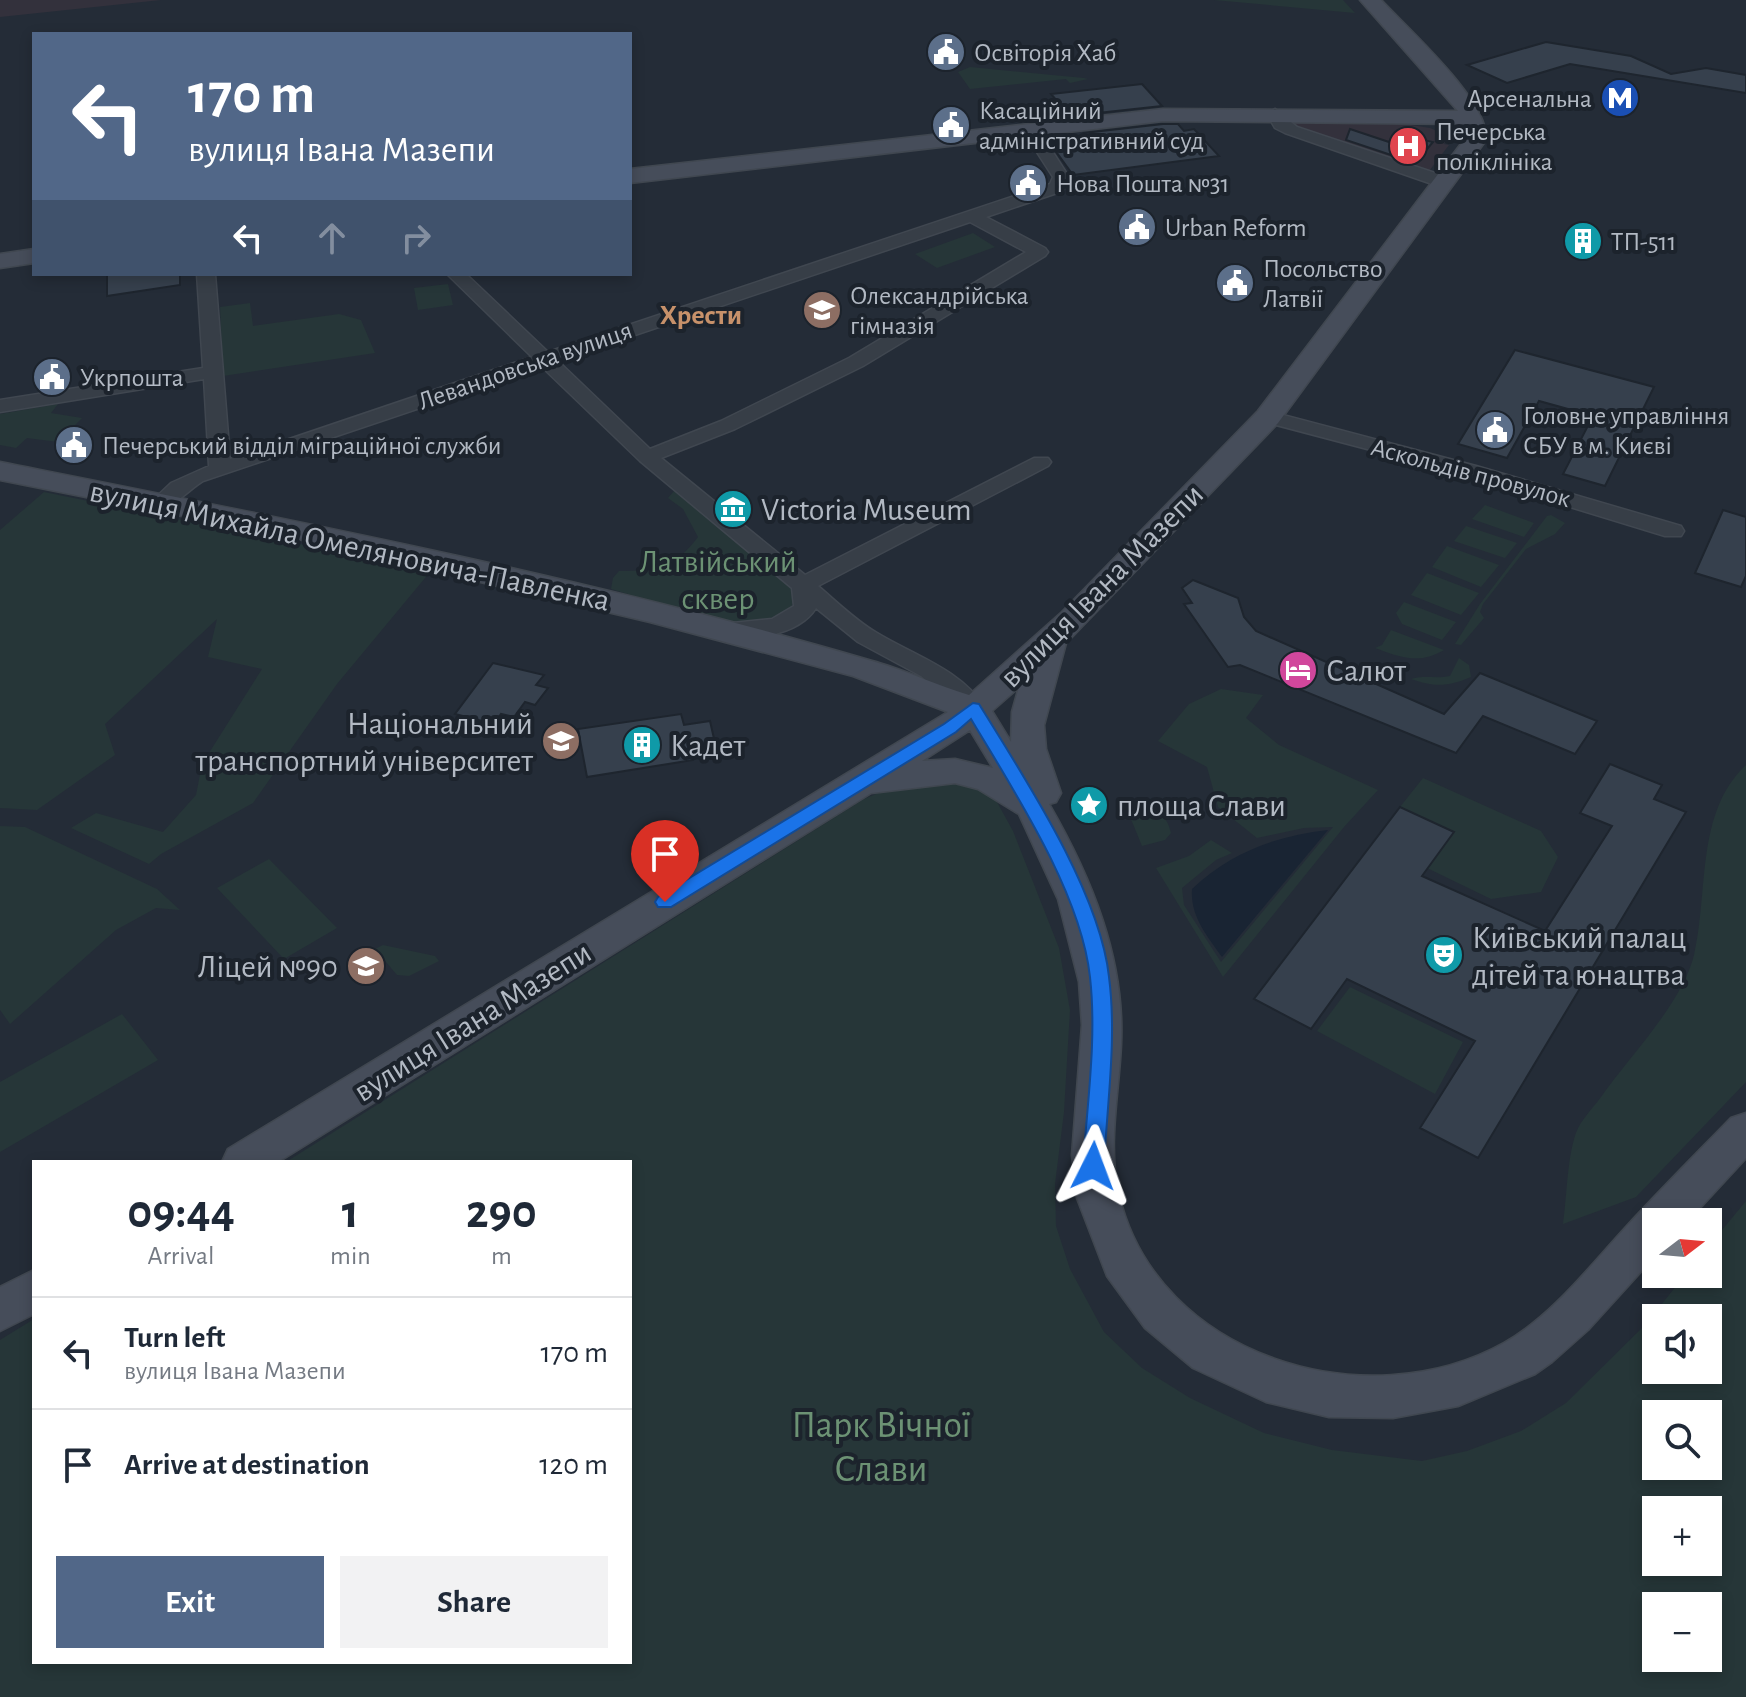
<!DOCTYPE html>
<meta charset="utf-8">
<style>
:root{--surface:#fff;--page:#f2f2f3;--text:#1f2937;--muted:#747a83;--line:#e0e1e3;--accent:#516788}
body{margin:0;font-family:"Alegreya Sans",sans-serif;background:var(--page);color:var(--text);height:100vh;display:flex;flex-direction:column;font-size:30px;white-space:nowrap}
*{box-sizing:border-box;margin:0}
p{font-size:26px;color:var(--muted)}
.icon{flex:none;width:44px;height:44px;fill:none;stroke:currentColor;stroke-width:2;stroke-linecap:round;stroke-linejoin:round}
.map{position:relative;flex:1;overflow:hidden}
.drawer{position:absolute;left:32px;top:1160px;width:600px;height:504px;display:flex;flex-direction:column;background:var(--surface);border-radius:0px;box-shadow:0 4px 12px #0003}
.drawer>*{flex:none}
.hud{position:absolute;left:32px;top:32px;width:600px;height:244px;border-radius:0px;box-shadow:0 4px 12px #0003;background:#516788;color:#fff;overflow:hidden}
.needle{width:52px;rotate:74deg}
.controls{position:absolute;left:1642px;top:1208px;display:grid;gap:16px}
.controls a{display:grid;place-items:center;width:80px;height:80px;border-radius:0px;background:var(--surface);box-shadow:0 4px 12px #0003;font-size:40px}
.pin{position:absolute;display:grid;place-items:center;width:68px;height:68px;color:#fff;margin:-82px -34px;border-radius:50% 50% 50% 0;rotate:-45deg;box-shadow:0 0 8px #0007}
.pin .icon{rotate:45deg}
.me{position:absolute;width:88px;margin:-44px;rotate:3deg;stroke-linejoin:round;filter:drop-shadow(0 0 6px #0008)}
.turn{display:flex;align-items:center;gap:28px;height:168px;padding:0 24px;font-size:36px}
.turn .icon{width:104px;height:104px;stroke-width:2.5}
.turn b{display:block;font-size:56px;line-height:68px}
.lanes{display:flex;align-items:center;height:76px;padding:0 24px;background:#0003;justify-content:center;gap:40px;direction:ltr}
.lanes .off{opacity:.35}
.eta{display:flex;justify-content:space-evenly;align-items:center;height:136px;text-align:center}
.eta b{font-size:48px;font-weight:700;line-height:56px}
.action{display:flex;gap:16px;margin-top:auto;padding:16px 24px}
.action a{flex:1;height:92px;border-radius:0px;background:var(--accent);color:#fff;font-size:32px;font-weight:700;line-height:92px;text-align:center}
.action a+a{background:var(--page);color:var(--text)}
ul{padding:0;list-style:none}
li{display:flex;align-items:center;gap:24px;height:112px;padding:0 24px;border-top:2px solid var(--line)}
li div{flex:1}
li b{display:block;font-size:30px}
li em{font-style:normal}
.map>svg:first-child{display:block}
</style>
<div class="map">
<svg width="1746" height="1697" viewBox="0 0 1746 1697">
<rect width="100%" height="100%" fill="#242c37"/>
<path fill="#33313c" d="M0,0H161L0,17Z
M1287,120L1403,121L1405,124L1430,128L1439,132L1446,138L1444,144L1449,145L1426,175L1296,130Z"/>
<path fill="#263638" fill-rule="evenodd" d="M1214,0H1343L1355,13Z
M970,67L1084,78L1088,79L1070,83L1066,79L970,89L958,72Z
M973,233L995,247L937,268L915,254Z
M448,284L453,305L418,310L414,288Z
M250,303L253,326L339,314L361,320L375,353L223,376L220,307Z
M58,404L51,413L82,418L58,442L27,438L16,448L0,445V414Z
M674,491L788,581L795,598L788,615L758,627L720,622L611,589L613,578L619,571C655,571 676,567 698,537L683,509L668,498Z
M44,492L388,562L430,572L337,684L253,803L161,854L149,864L71,828L96,813L163,832L196,795L202,764L262,669L208,657L217,619L105,724L115,755L37,810L0,808V530Z
M1485,505L1534,523L1524,537L1472,519Z
M1551,515L1565,523L1555,534L1526,549L1483,604L1480,612L1484,618L1461,645L1455,644L1480,604L1547,516Z
M1466,526L1517,543L1505,558L1454,541Z
M1447,546L1499,565L1481,587L1432,567Z
M1427,573L1479,593L1461,615L1411,595Z
M1404,602L1456,622L1442,640L1402,624L1396,613Z
M1391,630L1444,650C1419,665 1400,657 1375,648L1382,645Z
M1459,658L1469,665L1471,677C1448,687 1434,687 1411,679C1425,675 1436,679 1450,676Z
M1221,689L1263,695L1246,718L1279,745L1378,790L1344,827L1223,977L1156,868L1189,856L1211,840L1232,853L1216,860L1182,888L1184,905L1221,962L1333,827L1304,828L1257,838L1218,807L1207,767L1158,741L1189,704Z
M1746,765V1082L1636,1197L1563,1224C1567,1197 1567,1158 1576,1133C1580,1121 1593,1108 1601,1097C1629,1057 1683,1002 1694,955C1709,891 1695,813 1746,765Z
M952,777L992,793L1013,831L1059,948L1070,1010L1064,1112L1055,1184L1056,1226L1070,1269L1104,1332L1142,1368L1190,1398L1264,1433L1332,1450L1422,1461L1467,1451L1521,1431L1566,1403L1644,1326L1686,1274H1708V1247L1746,1201V1697H0V1340L34,1319V1662H630V1162H286L864,799L907,781ZM1656,1318H1708V1370H1656ZM1656,1414H1708V1466H1656ZM1656,1510H1708V1562H1656ZM1656,1606H1708V1658H1656Z
M1423,778L1541,831L1558,857L1541,892L1491,899L1427,868L1453,832L1400,807Z
M1124,802C1147,800 1166,810 1171,833L1165,840L1142,846Z
M0,826L25,827L157,889L180,910L156,908L116,930L10,1024L0,1010Z
M269,859L337,928L284,959L217,888Z
M383,945L435,956L439,961L409,976L397,975L375,949Z
M1350,987L1463,1042L1435,1094L1317,1031Z
M122,1014L158,1060L0,1152V1082Z"/>
<path fill="#192433" d="M1328,830L1222,957C1207,936 1190,916 1192,889C1231,852 1276,836 1328,830Z"/>
<path fill="#36404d" stroke="#1e252e" stroke-width="2" d="M1546,42L1631,56L1671,74L1706,68L1746,75V93L1570,64L1507,83L1467,65Z
M1142,84L1162,106L1070,116L1051,94Z
M1163,124H1178L1184,131L1194,129L1219,156L1073,175L1052,146L1091,141L1084,133Z
M1350,129L1389,142L1396,134L1433,142L1415,163L1346,140Z
M107,274H180V285L107,296Z
M1515,350L1654,387L1605,486L1563,474L1593,416L1539,401L1507,458L1458,444Z
M1723,510L1746,517V576L1741,587L1695,573Z
M1193,580L1238,598L1244,617L1256,631L1444,714L1480,673L1597,721L1575,754L1483,716L1456,753L1240,665L1228,667L1184,604L1192,603L1182,588Z
M493,663L544,675L536,685L548,688L535,705L525,702L514,717L501,714L494,724L455,714Z
M681,714L684,725L710,721L715,743L690,747L693,760L587,777L578,729Z
M1610,764L1662,785L1654,799L1686,812L1478,1158L1420,1128L1475,1041L1347,979L1311,1029L1254,999L1400,807L1454,832L1422,876L1545,931L1612,826L1580,813Z"/>
<g fill="none" stroke-linecap="round" stroke-linejoin="round">
<defs>
<path id="minor" d="M1275,109L1297,127L1447,177L1449,181L1447,185H1435L1285,133L1275,128L1267,114Z
M1030,124L1036,126L1069,177L1063,191L986,217L1045,248L1048,252L1045,256L863,366L735,429L661,458L805,575L1034,458H1048L1051,462L1048,466L818,586C837,602 856,621 877,633C913,655 962,670 985,708L981,714H965L921,676L858,642L816,608C798,637 744,643 713,635L710,630L713,625L772,619L794,606L792,588L640,461L542,367L203,481C190,489 177,504 163,507L152,501L171,483L209,466L204,379L0,412V400L203,368L197,274H215L230,459L532,357L447,274H466L548,352L1050,184L1053,177L1022,129ZM970,222L1026,252L849,358L721,421L650,449L558,361Z
M1268,411L1476,466L1681,526L1684,531L1681,536H1665L1462,474L1261,421L1258,417Z"/>
<path id="secondary" d="M1360,0H1381C1408,29 1490,102 1486,140L1278,423L1066,643L1044,725L1046,749L1061,793L1056,802L1049,804C1091,877 1125,958 1121,1044C1119,1094 1107,1145 1119,1195C1157,1357 1366,1420 1504,1343C1552,1316 1589,1267 1626,1227C1660,1190 1696,1154 1731,1118L1746,1113V1158L1687,1222H1656V1255L1588,1330L1552,1362L1535,1374L1458,1406L1393,1418L1329,1417L1266,1402L1193,1368L1145,1328L1107,1276L1077,1198L1072,1155L1082,1025L1079,982L1058,899L1019,814L978,789L955,783L871,793L278,1162H222L228,1149L948,712L853,676L650,622L303,540L0,480V462C292,520 586,577 872,661C905,670 936,685 969,695L1062,612L1258,411L1464,140L1463,124L1163,121L630,183V169L1163,109L1458,111ZM1019,687L1012,712L1011,742L992,711ZM970,730L993,768L955,759L922,761Z
M34,249V263L0,268V254Z
M34,1270V1314L0,1331V1287Z"/>
</defs>
<use href="#minor" stroke="#404750" stroke-width="3"/>
<use href="#secondary" stroke="#404750" stroke-width="3"/>
<use href="#minor" fill="#373e47" fill-rule="evenodd"/>
<use href="#secondary" fill="#464d5a" fill-rule="evenodd"/>
</g>
<path fill="#1a73e8" stroke="#114b97" stroke-width="2" d="M973,703L979,704C1024,777 1100,892 1109,977C1117,1039 1107,1104 1104,1166L1101,1172L1093,1175L1086,1172L1083,1166C1087,1104 1097,1039 1090,977C1081,893 1014,791 971,719L956,732L671,907H658L655,902L658,897L944,724Z"/>
<defs>
<symbol id="civic-disc" viewBox="-11 -11 22 22"><circle r="9.5" fill="#5c6f8a" stroke="#1c232c"/><path d="M-.6-6.5H3V-4.5H.6V-3L4-1V1h2V6H-6V1h2V-1L-.6-3ZM-1.2 2.5V6h2.4V2.5Z" fill="#fff"/></symbol>
<symbol id="metro-disc" viewBox="-11 -11 22 22"><circle r="9.5" fill="#1a4fb4" stroke="#1c232c"/><path d="M-5.5 5V-5H-3L0 0L3-5H5.5V5H3V-.5L0 4L-3-.5V5Z" fill="#fff"/></symbol>
<symbol id="hospital-disc" viewBox="-11 -11 22 22"><circle r="9.5" fill="#e0444e" stroke="#1c232c"/><path d="M-5-5h3v3.5h4V-5h3V5h-3V1.5h-4V5h-3Z" fill="#fff"/></symbol>
<symbol id="building-disc" viewBox="-11 -11 22 22"><circle r="9.5" fill="#0f9aa8" stroke="#1c232c"/><path d="M-4-6H4V6H1V3H-1V6H-4ZM-2.5-4.3h1.7v1.8h-1.7ZM.8-4.3h1.7v1.8H.8ZM-2.5-1h1.7V.8h-1.7ZM.8-1h1.7V.8H.8Z" fill="#fff"/></symbol>
<symbol id="school-disc" viewBox="-11 -11 22 22"><circle r="9.5" fill="#8d6e63" stroke="#1c232c"/><path d="M0-5L7-2L0 1L-7-2ZM-4 1L0 2.5L4 1V4Q0 6-4 4Z" fill="#fff"/></symbol>
<symbol id="museum-disc" viewBox="-11 -11 22 22"><circle r="9.5" fill="#0f9aa8" stroke="#1c232c"/><path d="M0-6L6-3V-2H-6V-3ZM-5-1h2V3h-2ZM-1-1h2V3h-2ZM3-1h2V3H3ZM-6 4H6V6H-6Z" fill="#fff"/></symbol>
<symbol id="hotel-disc" viewBox="-11 -11 22 22"><circle r="9.5" fill="#d1479c" stroke="#1c232c"/><path d="M-6-4.5h1.5V1H6V5H4.5V3h-9V5H-6ZM-4 0a1.8 1.8 0 1 1 3.6 0ZM.5 0V-2.5h3Q6-2.5 6 0Z" fill="#fff"/></symbol>
<symbol id="university-disc" viewBox="-11 -11 22 22"><circle r="9.5" fill="#8d6e63" stroke="#1c232c"/><path d="M0-5L7-2L0 1L-7-2ZM-4 1L0 2.5L4 1V4Q0 6-4 4Z" fill="#fff"/></symbol>
<symbol id="sight-disc" viewBox="-11 -11 22 22"><circle r="9.5" fill="#0f9aa8" stroke="#1c232c"/><path d="M0-6L1.8-2.2L6-1.7L2.9 1.2L3.7 5.4L0 3.3L-3.7 5.4L-2.9 1.2L-6-1.7L-1.8-2.2Z" fill="#fff"/></symbol>
<symbol id="theatre-disc" viewBox="-11 -11 22 22"><circle r="9.5" fill="#0f9aa8" stroke="#1c232c"/><path d="M-5-5.5Q0-4 5-5.5V0Q5 5 0 6Q-5 5-5 0ZM-3.3-2.5H-1v1.5H-3.3ZM1-2.5H3.3v1.5H1ZM-2.8 1Q0 5.5 2.8 1Z" fill="#fff"/></symbol>
</defs>
<g fill-rule="evenodd">
<use href="#civic-disc" x="924" y="30" width="44" height="44"/>
<use href="#metro-disc" x="1598" y="76" width="44" height="44"/>
<use href="#civic-disc" x="929" y="103" width="44" height="44"/>
<use href="#hospital-disc" x="1386" y="124" width="44" height="44"/>
<use href="#civic-disc" x="1006" y="161" width="44" height="44"/>
<use href="#civic-disc" x="1115" y="205" width="44" height="44"/>
<use href="#building-disc" x="1561" y="219" width="44" height="44"/>
<use href="#civic-disc" x="1213" y="261" width="44" height="44"/>
<use href="#school-disc" x="800" y="288" width="44" height="44"/>
<use href="#civic-disc" x="30" y="355" width="44" height="44"/>
<use href="#civic-disc" x="1473" y="408" width="44" height="44"/>
<use href="#civic-disc" x="52" y="423" width="44" height="44"/>
<use href="#museum-disc" x="711" y="487" width="44" height="44"/>
<use href="#hotel-disc" x="1276" y="648" width="44" height="44"/>
<use href="#university-disc" x="539" y="719" width="44" height="44"/>
<use href="#building-disc" x="620" y="723" width="44" height="44"/>
<use href="#sight-disc" x="1067" y="783" width="44" height="44"/>
<use href="#theatre-disc" x="1422" y="933" width="44" height="44"/>
<use href="#school-disc" x="344" y="944" width="44" height="44"/>
</g>
<g text-anchor="middle" stroke-width="8" stroke-linejoin="round" paint-order="stroke">
<g font-size="26" fill="#b2b9c3" stroke="#1c232c" text-anchor="start">
<text x="974" y="61">Освіторія Хаб</text>
<text x="1592" y="107" text-anchor="end">Арсенальна</text>
<text x="979" y="119">Касаційний<tspan x="979" dy="30">адміністративний суд</tspan></text>
<text x="1436" y="140">Печерська<tspan x="1436" dy="30">поліклініка</tspan></text>
<text x="1056" y="192">Нова Пошта №31</text>
<text x="1165" y="236">Urban Reform</text>
<text x="1611" y="250">ТП-511</text>
<text x="1263" y="277">Посольство<tspan x="1263" dy="30">Латвії</tspan></text>
<text x="850" y="304">Олександрійська<tspan x="850" dy="30">гімназія</tspan></text>
<text x="80" y="386">Укрпошта</text>
<text x="1523" y="424">Головне управління<tspan x="1523" dy="30">СБУ в м. Києві</tspan></text>
<text x="102" y="454">Печерський відділ міграційної служби</text>
</g>
<g font-size="26" fill="#b2b9c3" stroke="#1c232c">
<text transform="translate(525 365) rotate(-19)" y="9">Левандовська вулиця</text>
<text transform="translate(1471 472) rotate(15)" y="9">Аскольдів провулок</text>
</g>
<g font-size="28" font-weight="bold" fill="#c7916a" stroke="#1c232c">
<text x="701" y="324">Хрести</text>
</g>
<g font-size="32" fill="#b2b9c3" stroke="#1c232c" text-anchor="start">
<text x="761" y="520">Victoria Museum</text>
<text x="1326" y="681">Салют</text>
<text x="533" y="734" text-anchor="end">Національний<tspan x="533" dy="37">транспортний університет</tspan></text>
<text x="670" y="756">Кадет</text>
<text x="1117" y="816">площа Слави</text>
<text x="1472" y="948">Київський палац<tspan x="1472" dy="37">дітей та юнацтва</tspan></text>
<text x="338" y="977" text-anchor="end">Ліцей №90</text>
</g>
<g font-size="32" fill="#b2b9c3" stroke="#1c232c">
<text transform="translate(350 545) rotate(12)" y="11">вулиця Михайла Омеляновича-Павленка</text>
<text transform="translate(1101 585) rotate(-45)" y="11">вулиця Івана Мазепи</text>
<text transform="translate(472 1021) rotate(-32)" y="11">вулиця Івана Мазепи</text>
</g>
<g font-size="32" fill="#6c9274" stroke="#1c232c">
<text x="718" y="572">Латвійський<tspan x="718" dy="37">сквер</tspan></text>
</g>
<g font-size="38" fill="#6c9274" stroke="#1c232c">
<text x="881" y="1437">Парк Вічної<tspan x="881" dy="44">Слави</tspan></text>
</g>
</g>
</svg>
<div class="controls">
<a><svg class="needle" viewBox="-14 -14 28 28"><path d="M0-13l5 13h-10z" fill="#e53935"/><path d="M0 13l5-13h-10z" fill="#747a83"/></svg></a>
<a><svg class="icon" aria-label="sound" viewBox="0 0 24 24"><path d="M4 9h4l5-4v14l-5-4H4zM17 9q2 3 0 6"/></svg></a>
<a><svg class="icon" aria-label="search" viewBox="0 0 24 24"><circle cx="10" cy="10" r="6"/><path d="M15 15l6 6"/></svg></a>
<a>+</a>
<a>−</a>
</div>
<div class="pin" style="left:665px;top:902px;background:#d93025"><svg class="icon" aria-label="arrive" viewBox="0 0 24 24"><path d="M6 21V4h12l-3 4 3 4H6"/></svg></div>
<svg class="me" style="left:1093px;top:1166px" viewBox="-20 -20 40 40"><path d="M0-17L14 15 0 8-14 15z" fill="#1a73e8" stroke="#fff" stroke-width="4"/></svg>
<div class="hud">
<div class="turn"><svg class="icon" aria-label="left" viewBox="0 0 24 24"><path d="M17 20v-9H6M10 6l-5 5 5 5"/></svg><div><b>170 m</b>вулиця Івана Мазепи</div></div>
<div class="lanes"><svg class="icon" aria-label="left" viewBox="0 0 24 24"><path d="M17 20v-9H6M10 6l-5 5 5 5"/></svg><svg class="icon off" aria-label="ahead" viewBox="0 0 24 24"><path d="M12 20V5M6 11l6-6 6 6"/></svg><svg class="icon off" aria-label="right" viewBox="0 0 24 24"><path d="M7 20v-9h11M14 6l5 5-5 5"/></svg></div>
</div>
<section class="drawer">
<div class="eta">
<div><b>09:44</b><p>Arrival</p></div>
<div><b>1</b><p>min</p></div>
<div><b>290</b><p>m</p></div>
</div>
<ul>
<li><svg class="icon" aria-label="left" viewBox="0 0 24 24"><path d="M17 20v-9H6M10 6l-5 5 5 5"/></svg><div><b>Turn left</b><p>вулиця Івана Мазепи</p></div><em>170 m</em></li>
<li><svg class="icon" aria-label="arrive" viewBox="0 0 24 24"><path d="M6 21V4h12l-3 4 3 4H6"/></svg><div><b>Arrive at destination</b></div><em>120 m</em></li>
</ul>
<div class="action"><a>Exit</a><a>Share</a></div>
</section>
</div>
